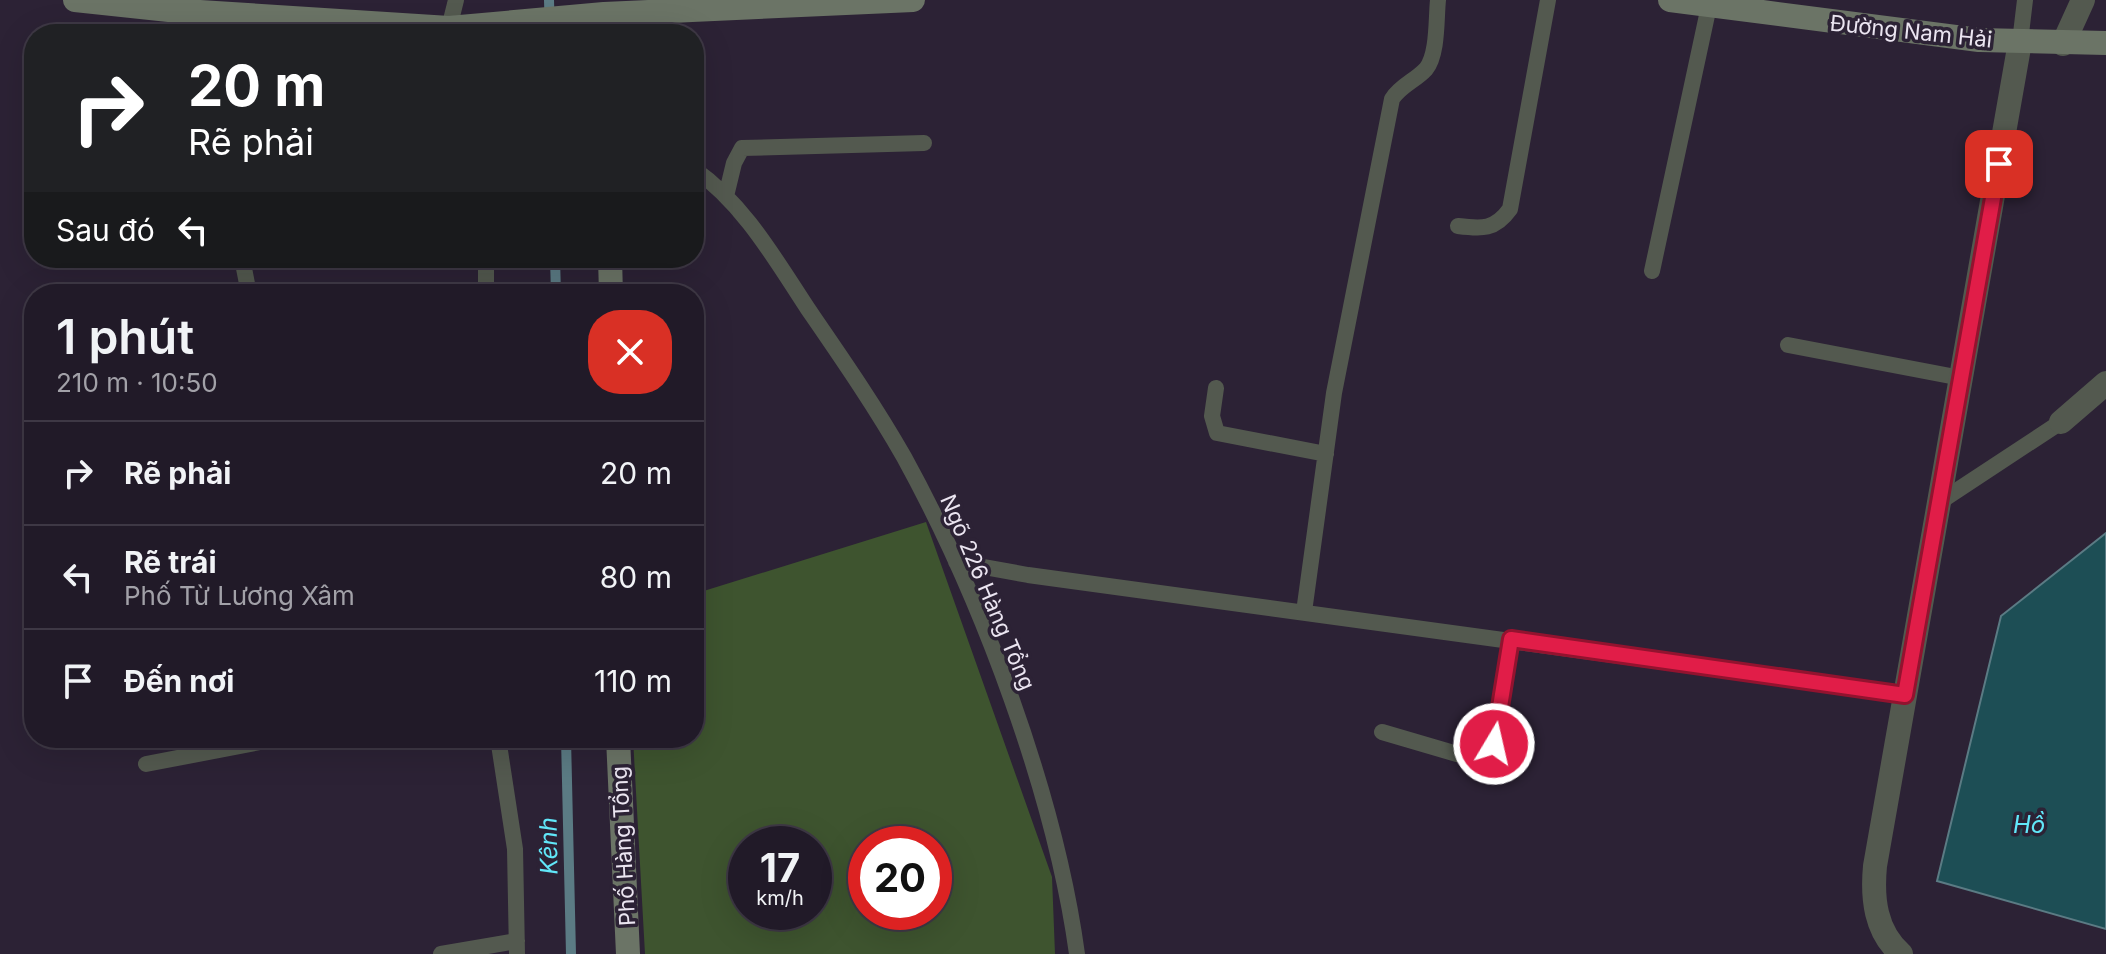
<!DOCTYPE html>
<html lang="vi">
<meta charset="utf-8">
<style>
:root{--surface:#211a28;--page:#292330;--text:#f1f3f6;--muted:#a2a1a8;--line:#3e3845}
body{margin:0;font-family:Inter,sans-serif;background:var(--page);color:var(--text);height:100vh;display:flex;flex-direction:column;font-size:30px;white-space:nowrap}
*{box-sizing:border-box;margin:0}
p{font-size:26px;color:var(--muted)}
.icon{flex:none;width:44px;height:44px;fill:none;stroke:currentColor;stroke-width:2;stroke-linecap:round;stroke-linejoin:round}
.map{position:relative;flex:1;overflow:hidden}
.sheet{position:absolute;left:24px;top:284px;width:680px;height:464px;display:flex;flex-direction:column;background:var(--surface);border-radius:32px;box-shadow:0 8px 32px #0002,0 0 0 2px var(--line)}
.sheet>*{flex:none}
.top-card{position:absolute;left:24px;top:24px;width:680px;height:244px;border-radius:32px;box-shadow:0 8px 32px #0002,0 0 0 2px var(--line);background:#202124;color:#fff;overflow:hidden}
.speed{position:absolute;left:728px;top:826px;display:flex;gap:16px;font-size:40px;font-weight:700;text-align:center}
.speed>*{display:grid;place-content:center;width:104px;height:104px;border-radius:50%;background:var(--surface);box-shadow:0 8px 32px #0002,0 0 0 2px var(--line);line-height:1}
.speed small{font-size:20px;font-weight:400}
.speed .limit{border:12px solid #d22;background:#fff;color:#111}
.pin{position:absolute;display:grid;place-items:center;width:68px;height:68px;color:#fff;margin:-34px;border-radius:16px;box-shadow:0 4px 12px #0006}
.me{position:absolute;width:88px;margin:-44px;rotate:9deg;stroke-linejoin:round;filter:drop-shadow(0 0 6px #0008)}
.turn{display:flex;align-items:center;gap:28px;height:168px;padding:0 32px;font-size:36px}
.turn .icon{width:104px;height:104px;stroke-width:2.5}
.turn b{display:block;font-size:56px;line-height:68px}
.then{display:flex;align-items:center;height:76px;padding:0 32px;background:#0003;gap:16px;font-size:30px}
.round{display:grid;place-items:center;flex:none;width:84px;height:84px;border-radius:32px;background:var(--page)}
.overview{display:flex;align-items:center;justify-content:space-between;height:136px;padding:0 32px}
h1{font-size:48px;font-weight:600;line-height:60px}
ul{padding:0;list-style:none}
li{display:flex;align-items:center;gap:24px;height:104px;padding:0 32px;border-top:2px solid var(--line)}
li div{flex:1}
li b{display:block;font-size:30px}
li em{font-style:normal}
.map>svg:first-child{display:block}
</style>
<div class="map">
<svg width="2106" height="954" viewBox="0 0 2106 954">
<rect width="100%" height="100%" fill="#2c2235"/>
<path fill="#3e542f" fill-rule="evenodd" d="M926,522L1052,877L1055,954H645L633,738H694V594ZM746,844H814V912H746ZM866,844H934V912H866Z"/>
<path fill="#1d4e55" stroke="#5b7b84" stroke-width="2" d="M2106,533V929L1937,881L2001,616Z"/>
<g fill="none" stroke-linecap="round" stroke-linejoin="round">
<path stroke="#5b7b84" stroke-width="10" d="M549,0L550,34
M555,258L556,294
M566,738L571,954"/>
<path stroke="#53594f" stroke-width="16" d="M193,11L198,34
M449,28L456,0
M2020,42L2025,0
M694,169C744,204 775,259 808,309C841,357 875,406 904,457C982,599 1055,794 1077,954
M726,196L734,163L742,148L924,143
M1458,226C1482,229 1495,230 1510,209L1548,0
M242,258L249,294
M486,258V294
M1652,271L1709,6
M1788,345L1961,378
M1216,388L1212,416L1217,433L1326,454
M1938,503L2061,422
M956,562L1028,575L1905,695
M1304,612L1334,393L1392,99C1401,85 1415,81 1426,69C1438,54 1436,19 1438,0
M1382,732L1457,754H1486L1494,744L1511,639
M498,738L515,849L517,954
M146,764L281,738
M441,954L517,941"/>
<path stroke="#53594f" stroke-width="24" d="M2063,44L2083,0
M2061,422L2106,383
M1901,954C1875,931 1872,898 1875,866L2020,42"/>
<path stroke="#6b7466" stroke-width="24" d="M75,0L169,10L449,28L604,14L913,0
M1670,0L1979,40L2106,43
M610,258L611,294
M618,738L628,954"/>
</g>
<g fill="none" stroke-linecap="round" stroke-linejoin="round">
<defs>
<path id="route" d="M1494,744L1511,639L1905,695L1999,164"/>
</defs>
<use href="#route" stroke="#92132f" stroke-width="20"/>
<use href="#route" stroke="#e11d48" stroke-width="14"/>
</g>
<g text-anchor="middle" stroke-width="7" stroke-linejoin="round" paint-order="stroke">
<g font-size="22" fill="#ebe5f1" stroke="#2c2235">
<text transform="translate(1911 31) rotate(6)" y="8">Đường Nam Hải</text>
<text transform="translate(988 592) rotate(67)" y="8">Ngõ 226 Hàng Tổng</text>
<text transform="translate(623 846) rotate(-93)" y="8">Phố Hàng Tổng</text>
</g>
<g font-size="24" font-style="italic" fill="#61e7f9" stroke="#2c2235">
<text x="2029" y="833">Hồ</text>
<text transform="translate(549 846) rotate(-91)" y="8">Kênh</text>
</g>
</g>
</svg>
<div class="speed"><div>17<small>km/h</small></div><div class="limit">20</div></div>
<div class="pin" style="left:1999px;top:164px;background:#d93025"><svg class="icon" aria-label="arrive" viewBox="0 0 24 24"><path d="M6 21V4h12l-3 4 3 4H6"/></svg></div>
<svg class="me" style="left:1494px;top:744px" viewBox="-20 -20 40 40"><circle r="17" fill="#e11d48" stroke="#fff" stroke-width="3"/><path d="M0-11L8 9 0 5-8 9z" fill="#fff"/></svg>
<div class="top-card">
<div class="turn"><svg class="icon" aria-label="right" viewBox="0 0 24 24"><path d="M7 20v-9h11M14 6l5 5-5 5"/></svg><div><b>20 m</b>Rẽ phải</div></div>
<div class="then">Sau đó<svg class="icon" aria-label="left" viewBox="0 0 24 24"><path d="M17 20v-9H6M10 6l-5 5 5 5"/></svg></div>
</div>
<section class="sheet">
<div class="overview"><div><h1>1 phút</h1><p>210 m · 10:50</p></div><a class="round" style="background:#d93025;color:#fff"><svg class="icon" aria-label="close" viewBox="0 0 24 24"><path d="M6 6l12 12M18 6L6 18"/></svg></a></div>
<ul>
<li><svg class="icon" aria-label="right" viewBox="0 0 24 24"><path d="M7 20v-9h11M14 6l5 5-5 5"/></svg><div><b>Rẽ phải</b></div><em>20 m</em></li>
<li><svg class="icon" aria-label="left" viewBox="0 0 24 24"><path d="M17 20v-9H6M10 6l-5 5 5 5"/></svg><div><b>Rẽ trái</b><p>Phố Từ Lương Xâm</p></div><em>80 m</em></li>
<li><svg class="icon" aria-label="arrive" viewBox="0 0 24 24"><path d="M6 21V4h12l-3 4 3 4H6"/></svg><div><b>Đến nơi</b></div><em>110 m</em></li>
</ul>
</section>
</div>
